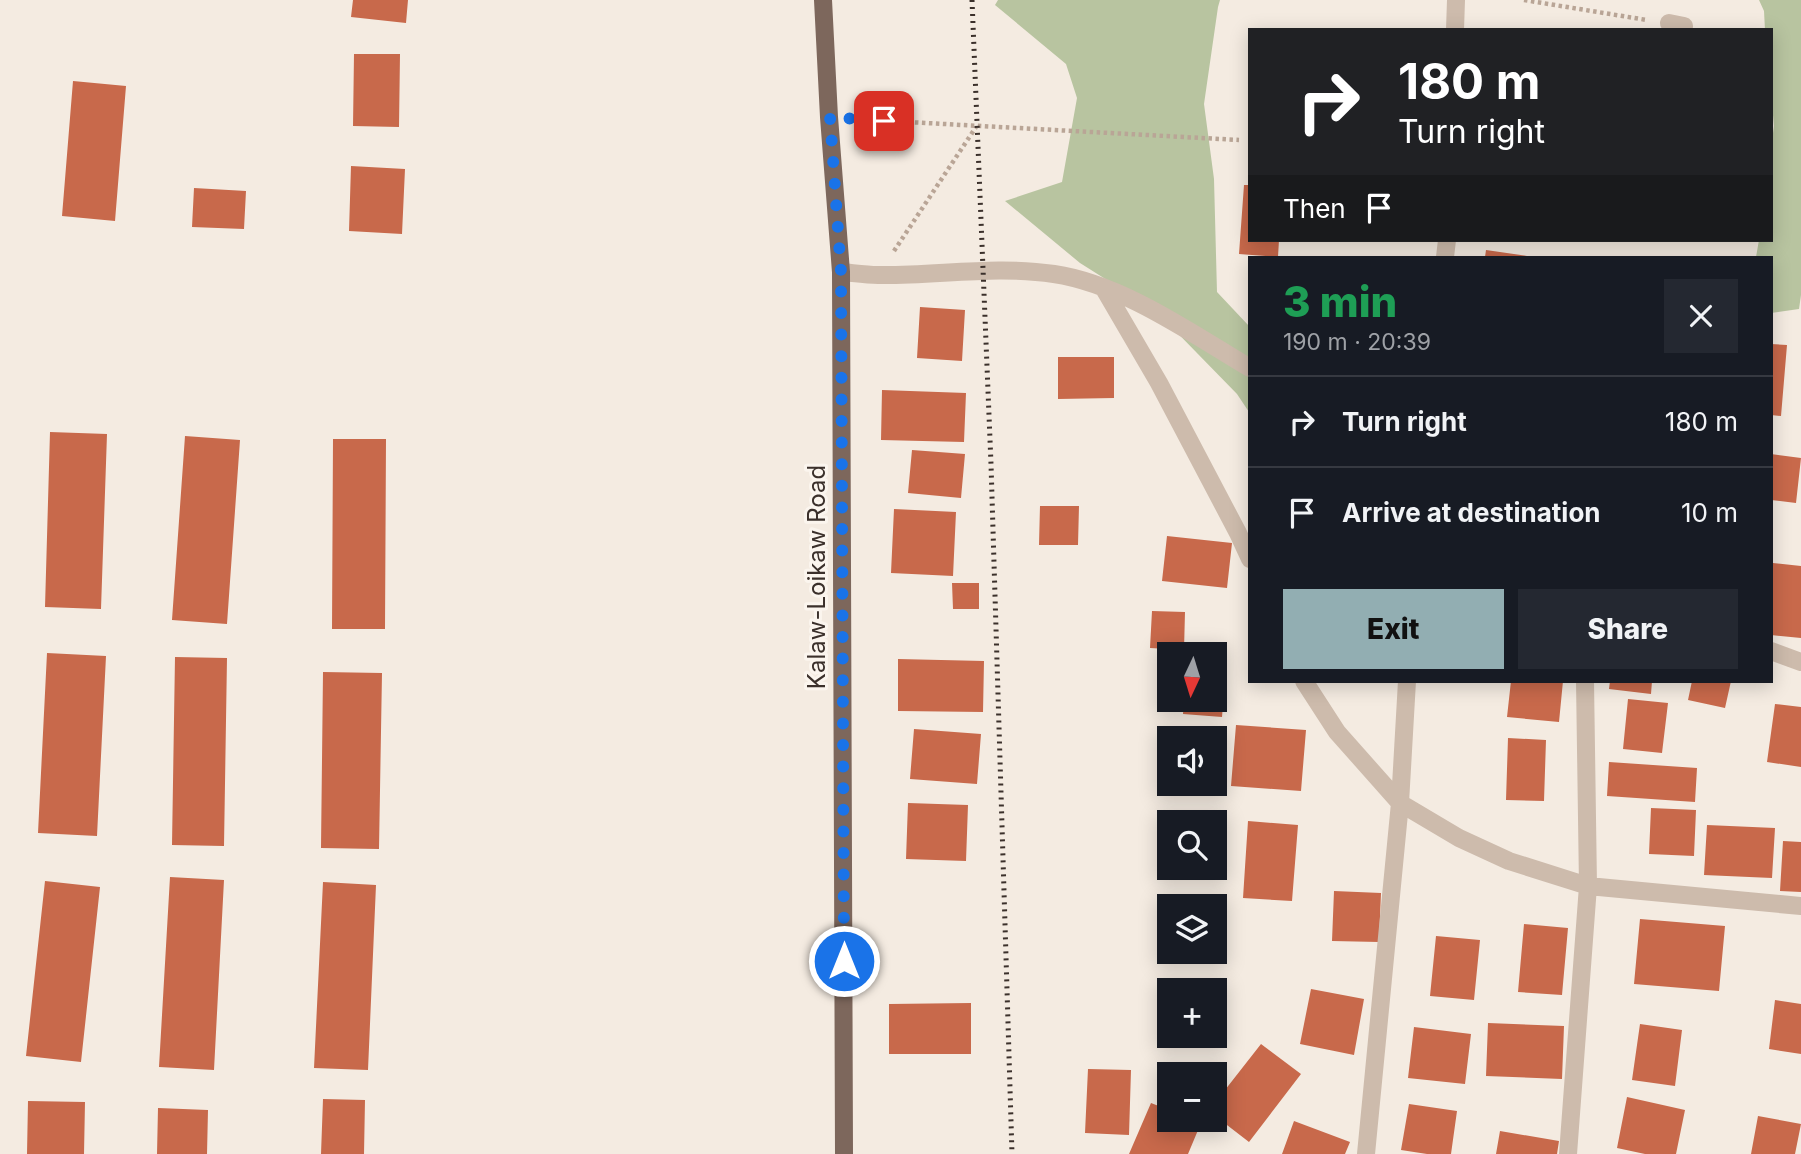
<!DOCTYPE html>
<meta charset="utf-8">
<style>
:root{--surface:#171b24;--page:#242831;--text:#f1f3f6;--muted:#9ea1a6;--line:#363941;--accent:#92aeb2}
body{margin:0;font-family:Inter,sans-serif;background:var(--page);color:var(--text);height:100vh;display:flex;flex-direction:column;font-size:26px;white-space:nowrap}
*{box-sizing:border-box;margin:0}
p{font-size:23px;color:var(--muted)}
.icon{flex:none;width:38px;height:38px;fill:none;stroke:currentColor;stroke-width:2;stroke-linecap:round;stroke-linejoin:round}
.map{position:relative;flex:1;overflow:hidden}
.panel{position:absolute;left:1248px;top:256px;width:525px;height:427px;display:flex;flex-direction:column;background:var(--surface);border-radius:0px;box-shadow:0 4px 18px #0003}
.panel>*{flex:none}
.guide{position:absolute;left:1248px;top:28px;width:525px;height:214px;border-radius:0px;box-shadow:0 4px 18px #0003;background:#202124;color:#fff;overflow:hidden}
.needle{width:46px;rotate:184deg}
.controls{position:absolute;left:1157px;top:642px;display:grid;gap:14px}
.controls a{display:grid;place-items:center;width:70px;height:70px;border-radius:0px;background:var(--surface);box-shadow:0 4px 18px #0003;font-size:35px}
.pin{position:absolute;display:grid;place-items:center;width:60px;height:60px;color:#fff;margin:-30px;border-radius:14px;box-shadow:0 4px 10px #0006}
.me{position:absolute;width:77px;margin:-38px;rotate:0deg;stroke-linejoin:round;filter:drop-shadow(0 0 5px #0008)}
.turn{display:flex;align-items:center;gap:24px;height:147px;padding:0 35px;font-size:32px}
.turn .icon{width:91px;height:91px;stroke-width:2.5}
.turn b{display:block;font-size:49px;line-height:60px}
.then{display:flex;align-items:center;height:66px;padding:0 35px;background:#0003;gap:14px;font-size:26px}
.round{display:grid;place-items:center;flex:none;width:74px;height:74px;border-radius:0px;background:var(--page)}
.summary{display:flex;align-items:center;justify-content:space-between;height:119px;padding:0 35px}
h1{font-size:42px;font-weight:800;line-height:52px;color:#1e9e55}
.action{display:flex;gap:14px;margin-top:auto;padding:14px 35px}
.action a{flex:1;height:80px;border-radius:0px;background:var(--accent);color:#111;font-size:28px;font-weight:800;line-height:80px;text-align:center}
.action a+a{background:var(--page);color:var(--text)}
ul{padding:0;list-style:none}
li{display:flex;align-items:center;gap:21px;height:91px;padding:0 35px;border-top:2px solid var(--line)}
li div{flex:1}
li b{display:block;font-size:26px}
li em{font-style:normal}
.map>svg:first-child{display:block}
</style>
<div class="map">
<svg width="1801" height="1154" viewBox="0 0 1801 1154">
<rect width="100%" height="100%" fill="#f4ebe1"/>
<path fill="#b8c4a0" d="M998,0H1220L1218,7L1204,104L1214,179L1217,292L1249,326V412L1237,394L1156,311L1080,263L1005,201L1062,182L1077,98L1066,64L995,5Z
M1759,0H1801V295L1799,309L1771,313V257H1756L1759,240H1771V147L1774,126L1771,93V30H1765L1764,11Z"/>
<path fill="#c8694b" d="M353,0H408L406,23L351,17Z
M354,54H400L399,127L353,126Z
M73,81L126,86L115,221L62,216Z
M351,166L405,169L402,234L349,231Z
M1244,185H1250V240H1279L1278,257L1239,254Z
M194,188L246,191L244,229L192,227Z
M1486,250L1527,256L1526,257H1485Z
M920,307L965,310L962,361L917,358Z
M1771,344L1787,345L1781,416L1771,415Z
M1058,357H1114V398L1058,399Z
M882,390L966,393L964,442L881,440Z
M50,432L107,434L101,609L45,607Z
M185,436L240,440L227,624L172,620Z
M333,439H386L385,629H332Z
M912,450L965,454L961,498L908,493Z
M1771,454L1801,458L1796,503L1771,500Z
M1040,506H1079L1078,545H1039Z
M894,509L956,512L953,576L891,573Z
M1167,536L1232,543L1227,588L1162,581Z
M1773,563L1801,566V638L1771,635V581Z
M952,583H979V609H953Z
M1152,611L1185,612L1184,650L1150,648Z
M47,653L106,656L97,836L38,833Z
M175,657L227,658L224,846L172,845Z
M898,659L984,661L983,712L898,711Z
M323,672L382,673L379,849L321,848Z
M1214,679H1225L1222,717L1183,714L1184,700H1214Z
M1511,681H1563L1559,722L1507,717Z
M1610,681H1652L1651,694L1609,689Z
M1692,681H1731L1725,708L1688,700Z
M1628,699L1668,703L1662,753L1623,749Z
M1775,704L1801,707V767L1767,762Z
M1236,725L1306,730L1301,791L1231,786Z
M1184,726L1221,728L1219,781L1214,780V738H1183Z
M914,729L981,734L977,784L910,779Z
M1508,738L1546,740L1544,801L1506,800Z
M1609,762L1697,768L1695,802L1607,796Z
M908,803L968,805L966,861L906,859Z
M1651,808L1696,810L1694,856L1649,854Z
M1248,821L1298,825L1292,901L1243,898Z
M1707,825L1775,828L1772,878L1704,875Z
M1783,841L1801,842V892L1780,891Z
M170,877L224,880L214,1070L159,1067Z
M45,881L100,887L81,1062L26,1056Z
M323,882L376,885L368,1070L314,1068Z
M1334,891L1381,893L1379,942L1332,941Z
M1640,919L1725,926L1719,991L1634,984Z
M1524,924L1568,928L1562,995L1518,992Z
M1436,936L1480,940L1474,1000L1430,996Z
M1311,989L1364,999L1354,1055L1300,1044Z
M1775,1000L1801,1004V1054L1769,1049Z
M971,1003V1054H889V1004Z
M1488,1023L1564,1026L1562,1079L1486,1076Z
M1640,1024L1682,1030L1675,1086L1632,1080Z
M1414,1027L1471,1034L1465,1084L1408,1078Z
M1261,1044L1301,1074L1249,1142L1214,1115V1104Z
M1088,1069L1131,1070L1129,1135L1085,1133Z
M1627,1097L1685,1110L1676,1154H1645L1617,1148Z
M323,1099L365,1100L364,1154H321Z
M28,1101L85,1102L84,1154H27Z
M1151,1103L1169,1110V1120H1192L1201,1123L1188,1154H1129Z
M1409,1104L1457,1111L1451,1154H1427L1401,1150Z
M158,1108L208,1110L207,1154H157Z
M1758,1116L1801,1124L1795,1154H1751Z
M1294,1121L1350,1142L1345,1154H1282Z
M1500,1131L1559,1141L1557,1154H1496Z"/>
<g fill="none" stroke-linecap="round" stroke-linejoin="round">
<path stroke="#b9a596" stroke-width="4.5" stroke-dasharray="3.5 3.5" stroke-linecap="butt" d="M1524,0L1647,20
M852,119L1239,140
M894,251L976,127"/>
<path stroke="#cdbbac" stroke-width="18" d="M1669,23L1684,26
M1455,30L1456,0
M1445,257L1447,240
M841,272C853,273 866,275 878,275C937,276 995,265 1054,274C1122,284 1191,333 1250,368
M1103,287L1159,383L1238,533L1250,559
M1771,651L1801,662
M1304,681L1337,732L1400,803L1459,838L1509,861L1588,886L1801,906
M1366,1154L1400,803L1407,681
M1568,1154L1588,886L1585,681"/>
<path stroke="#7d675c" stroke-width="18" d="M823,0L829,117L841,272L844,1154"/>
<path stroke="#3b302b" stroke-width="5" stroke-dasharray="2 5" stroke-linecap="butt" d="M972,0L991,464L1012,1154"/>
</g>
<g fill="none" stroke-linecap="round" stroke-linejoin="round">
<path stroke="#1a73e8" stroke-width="12" stroke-dasharray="0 21.6" d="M844,961L841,272L830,117L884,121"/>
</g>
<g text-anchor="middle" stroke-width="6" stroke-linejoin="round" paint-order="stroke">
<g font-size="24" fill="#3b302b" stroke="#fbf5ee">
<text transform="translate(817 577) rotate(-90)" y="8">Kalaw-Loikaw Road</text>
</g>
</g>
</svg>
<div class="controls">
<a><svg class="needle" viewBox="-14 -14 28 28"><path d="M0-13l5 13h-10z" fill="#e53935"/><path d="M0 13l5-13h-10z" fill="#9ea1a6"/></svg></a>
<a><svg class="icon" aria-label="sound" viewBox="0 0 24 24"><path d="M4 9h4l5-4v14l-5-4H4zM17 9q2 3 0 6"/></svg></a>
<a><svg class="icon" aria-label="search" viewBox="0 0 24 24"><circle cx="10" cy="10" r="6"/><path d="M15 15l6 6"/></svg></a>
<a><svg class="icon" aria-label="layers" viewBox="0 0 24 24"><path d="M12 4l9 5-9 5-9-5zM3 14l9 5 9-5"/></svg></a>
<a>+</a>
<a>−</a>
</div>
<div class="pin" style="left:884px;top:121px;background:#d93025"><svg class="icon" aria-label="arrive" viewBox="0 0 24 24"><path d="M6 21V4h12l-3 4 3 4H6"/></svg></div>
<svg class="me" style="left:844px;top:961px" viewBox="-20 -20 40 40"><circle r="17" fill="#1a73e8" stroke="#fff" stroke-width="3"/><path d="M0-11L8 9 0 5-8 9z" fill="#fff"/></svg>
<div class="guide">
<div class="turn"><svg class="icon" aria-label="right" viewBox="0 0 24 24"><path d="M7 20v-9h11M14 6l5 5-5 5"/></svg><div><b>180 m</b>Turn right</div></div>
<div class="then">Then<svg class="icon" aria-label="arrive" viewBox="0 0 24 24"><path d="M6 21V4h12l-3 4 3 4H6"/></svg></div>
</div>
<section class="panel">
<div class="summary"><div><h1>3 min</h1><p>190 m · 20:39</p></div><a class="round"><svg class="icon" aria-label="close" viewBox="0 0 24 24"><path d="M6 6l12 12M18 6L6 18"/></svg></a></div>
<ul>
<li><svg class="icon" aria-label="right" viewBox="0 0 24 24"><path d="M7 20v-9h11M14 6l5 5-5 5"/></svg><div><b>Turn right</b></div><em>180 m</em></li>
<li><svg class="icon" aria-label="arrive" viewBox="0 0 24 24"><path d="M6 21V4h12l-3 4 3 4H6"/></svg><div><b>Arrive at destination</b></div><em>10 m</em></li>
</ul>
<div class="action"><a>Exit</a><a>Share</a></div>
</section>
</div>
